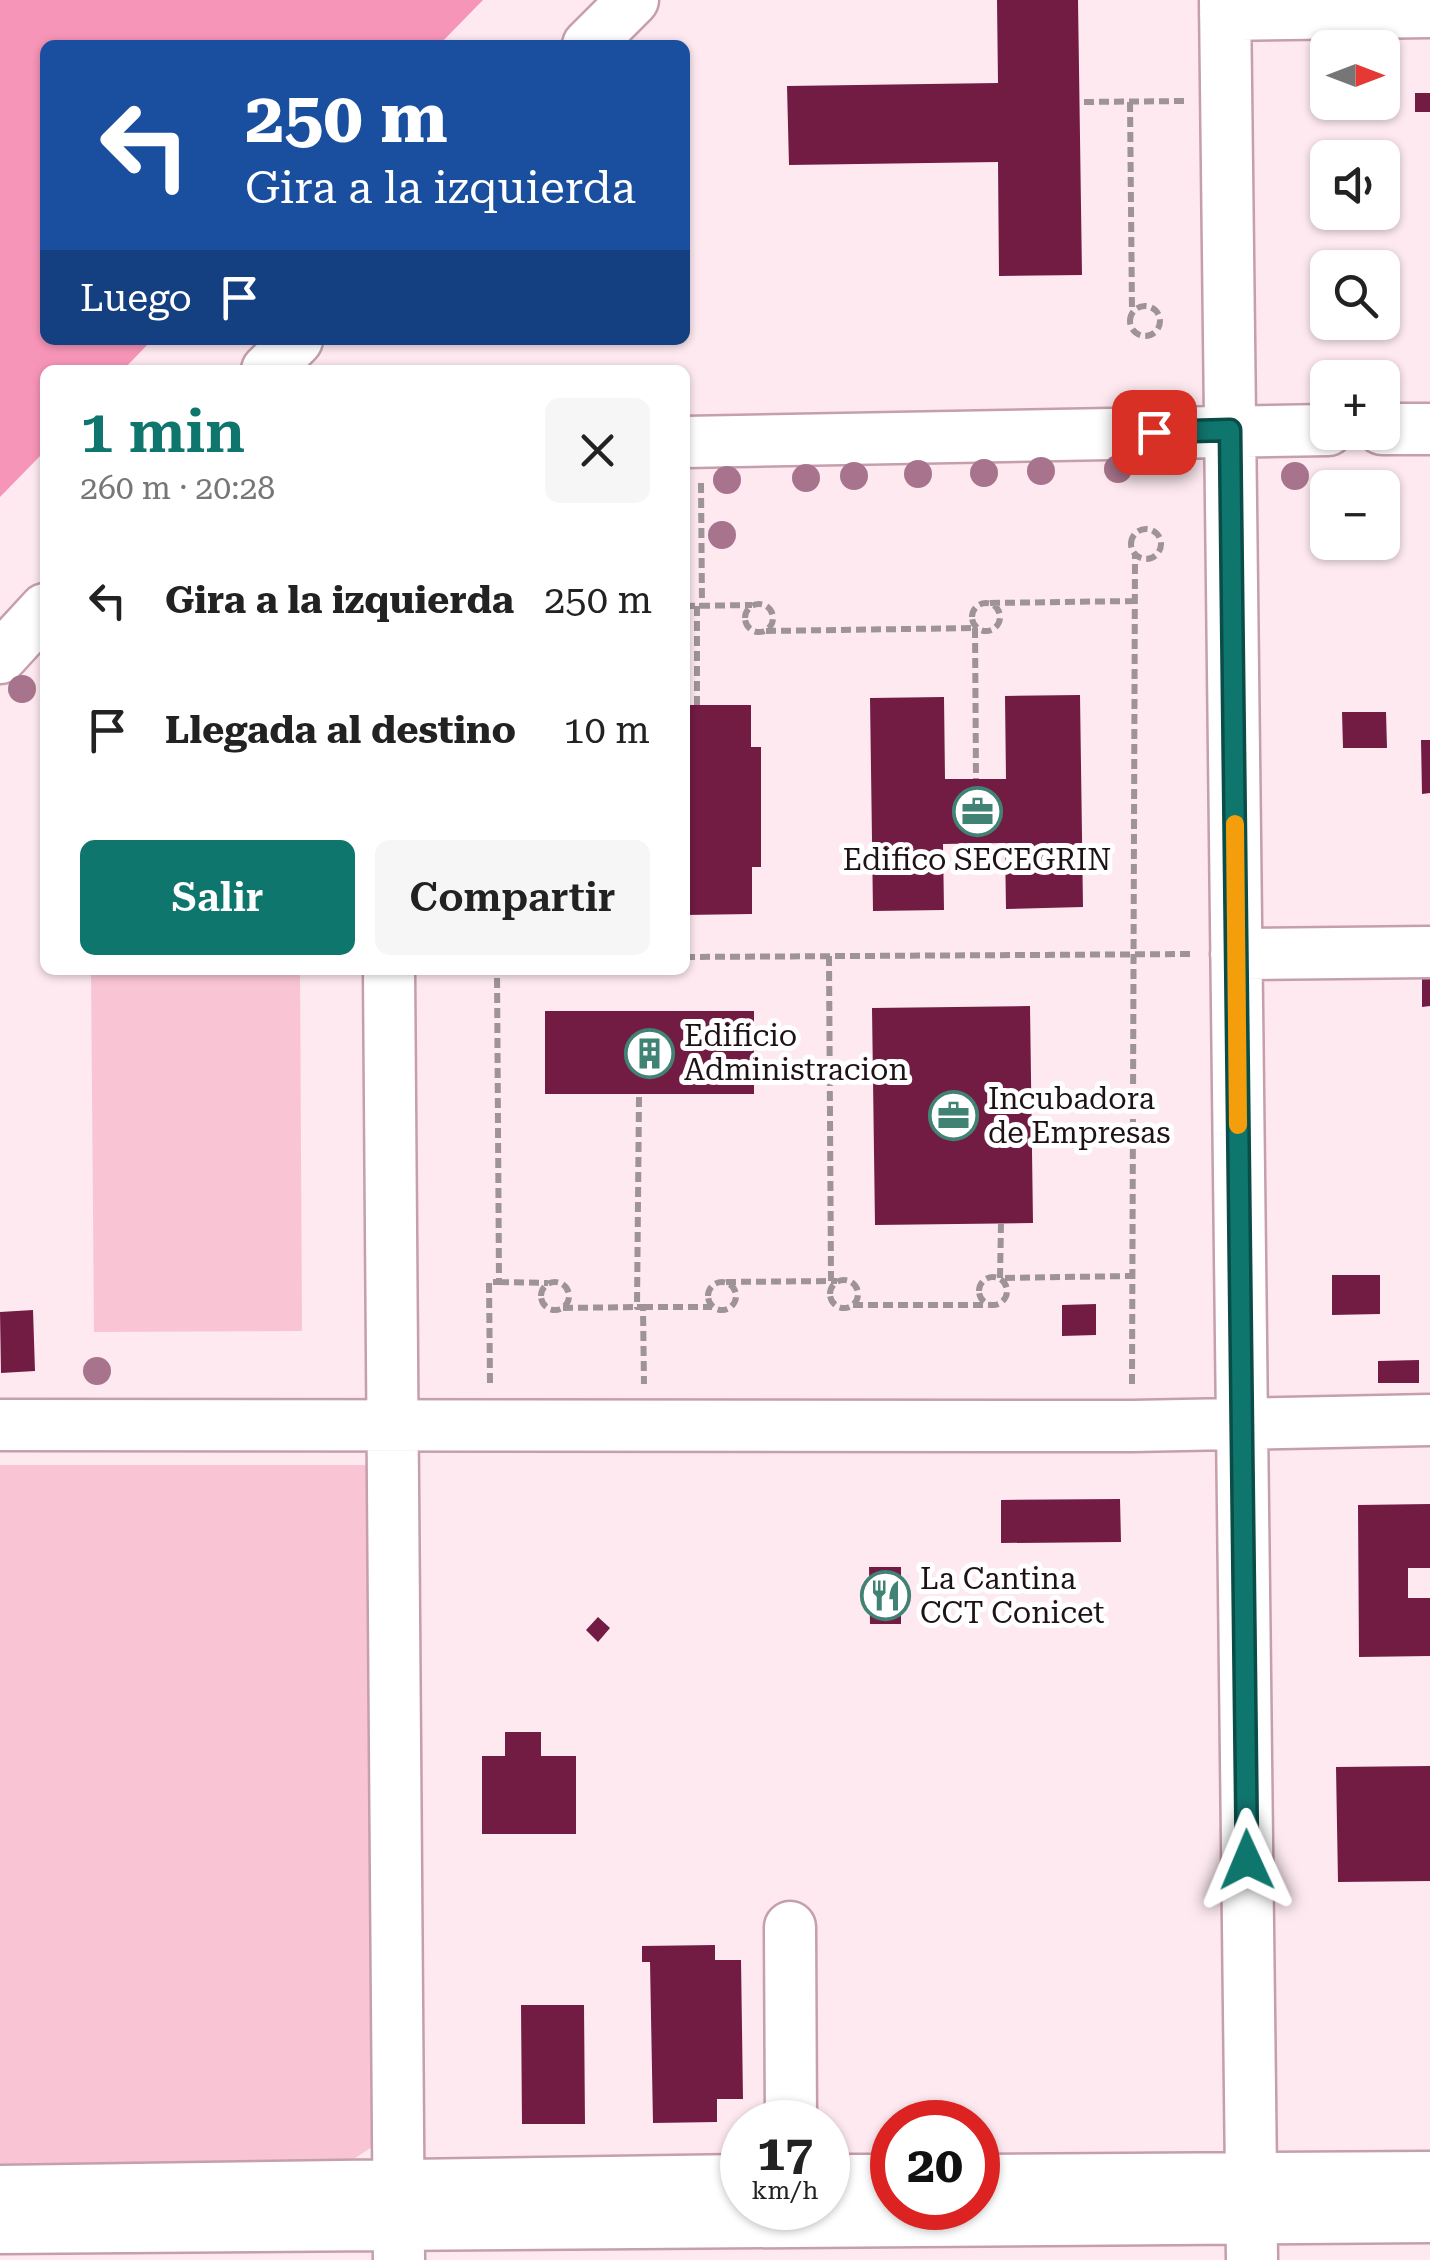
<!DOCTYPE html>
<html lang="es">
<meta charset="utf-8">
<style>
:root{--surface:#fff;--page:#f6f6f6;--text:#222;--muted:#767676;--accent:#0f766e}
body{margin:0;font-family:"Roboto Serif",serif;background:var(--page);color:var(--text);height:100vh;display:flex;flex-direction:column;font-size:38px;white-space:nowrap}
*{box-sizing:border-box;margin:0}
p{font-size:32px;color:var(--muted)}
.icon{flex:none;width:55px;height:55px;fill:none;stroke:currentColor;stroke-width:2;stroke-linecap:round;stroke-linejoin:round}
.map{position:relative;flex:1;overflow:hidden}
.side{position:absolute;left:40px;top:365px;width:650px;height:610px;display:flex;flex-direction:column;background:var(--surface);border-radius:15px;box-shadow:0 2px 8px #0004}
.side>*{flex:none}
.guide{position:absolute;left:40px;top:40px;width:650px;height:305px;border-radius:15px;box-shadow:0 2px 8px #0004;background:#1a4fa0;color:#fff;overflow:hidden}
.needle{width:65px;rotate:90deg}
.fabs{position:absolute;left:1310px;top:30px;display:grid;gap:20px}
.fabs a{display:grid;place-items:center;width:90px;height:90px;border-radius:15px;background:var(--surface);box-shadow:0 2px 8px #0004;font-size:50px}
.speed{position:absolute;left:720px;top:2100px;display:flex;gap:20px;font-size:50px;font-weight:700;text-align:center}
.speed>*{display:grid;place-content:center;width:130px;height:130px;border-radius:50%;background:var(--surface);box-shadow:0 2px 8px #0004;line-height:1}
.speed small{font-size:25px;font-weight:400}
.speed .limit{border:15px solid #d22;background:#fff;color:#111}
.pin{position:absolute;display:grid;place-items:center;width:85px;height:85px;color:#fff;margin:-42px;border-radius:20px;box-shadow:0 5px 15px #0006}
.me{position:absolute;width:110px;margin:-55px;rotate:359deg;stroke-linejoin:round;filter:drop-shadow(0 0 8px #0008)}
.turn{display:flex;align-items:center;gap:35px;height:210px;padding:0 40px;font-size:45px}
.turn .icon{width:130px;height:130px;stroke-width:2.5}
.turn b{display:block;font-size:70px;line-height:85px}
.then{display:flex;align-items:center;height:95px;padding:0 40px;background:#0003;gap:20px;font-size:38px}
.round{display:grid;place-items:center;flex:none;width:105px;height:105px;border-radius:15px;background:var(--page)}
.overview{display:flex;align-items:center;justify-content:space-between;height:170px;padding:0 40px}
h1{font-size:60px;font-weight:600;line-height:75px;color:var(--accent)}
.primary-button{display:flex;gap:20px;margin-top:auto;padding:20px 40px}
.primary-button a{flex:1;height:115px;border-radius:15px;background:var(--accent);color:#fff;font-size:40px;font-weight:600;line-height:115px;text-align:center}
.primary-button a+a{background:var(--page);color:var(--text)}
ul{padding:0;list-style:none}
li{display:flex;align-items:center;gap:30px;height:130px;padding:0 40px}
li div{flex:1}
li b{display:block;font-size:38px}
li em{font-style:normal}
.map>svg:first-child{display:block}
</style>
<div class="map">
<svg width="1430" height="2260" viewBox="0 0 1430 2260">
<rect width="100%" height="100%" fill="#fef5f8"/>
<path fill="#fde9ef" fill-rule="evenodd" d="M483,0H1430V2260H0V497L45,451V970H685V370H123L152,340H685V45H439ZM1328,48H1382V102H1328ZM1328,158H1382V212H1328ZM1328,268H1382V322H1328ZM1328,378H1382V432H1328ZM1328,488H1382V542H1328ZM742,2122H828V2208H742ZM892,2122H978V2208H892Z"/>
<path fill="#f9c5d5" d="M91,970H300L302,1331L94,1332Z
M0,1465H373L375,2145L340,2168L0,2174Z"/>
<path fill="#f795b9" d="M0,0H483L439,45H45V340H152L123,370H45V451L0,497Z"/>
<path fill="#721c43" d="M997,0H1078L1082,275L999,276L998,162L789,165L787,86L998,83Z
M1415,93H1430V112H1415Z
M1080,695L1083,907L1006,909L1005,843L943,844L944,910L873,911L870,698L944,697L945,779H1006L1005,696Z
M685,705H751V747H761V867H752V914L685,915Z
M1342,712H1386L1387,748H1343Z
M1421,740H1430V793L1422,794Z
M1422,967H1430V1006L1422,1007Z
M1030,1006L1033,1223L875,1225L872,1008Z
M545,1011H754V1094H545Z
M1332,1275H1380V1314L1332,1315Z
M1096,1304V1335L1062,1336V1305Z
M33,1310L35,1371L1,1373L0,1312Z
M1419,1360V1383H1378V1361Z
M1120,1499L1121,1542L1001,1543V1500Z
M1430,1504V1568H1408V1598H1430V1656L1359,1657L1358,1505Z
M869,1567H901V1624H870Z
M598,1617L610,1628L598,1642L586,1630Z
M505,1732H541V1756H576V1834H482V1756H505Z
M1430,1766V1881L1338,1882L1336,1767Z
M715,1945V1960H741L743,2099H717V2122L653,2123L650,1962H642V1946Z
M521,2005H584L585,2124H522Z"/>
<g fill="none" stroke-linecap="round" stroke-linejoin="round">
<defs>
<path id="minor" d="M1225,0L1252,2260
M1225,15L1430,12
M588,45L633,0
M267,370L297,340
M1382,429H1430
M685,442L1328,430
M0,658L45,609
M1236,954L1430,952
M389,970L399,2260
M0,1425L1132,1426L1430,1420
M790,1927L791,2122
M828,2180H892
M978,2180L1430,2177
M0,2191L742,2180
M0,2228L1430,2217"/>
</defs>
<use href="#minor" stroke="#c59fab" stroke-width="55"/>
<path stroke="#9e9396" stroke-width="6" stroke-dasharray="10 5" stroke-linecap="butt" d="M1084,102L1185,101
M1130,102L1132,312
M1130 321a15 15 0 1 1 30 0a15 15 0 1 1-30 0Z
M701,483L702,606
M1131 544a15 15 0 1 1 30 0a15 15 0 1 1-30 0Z
M972 617a14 14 0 1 1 28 0a14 14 0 1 1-28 0Z
M990,603L1135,601
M745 618a14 14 0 1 1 28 0a14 14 0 1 1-28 0Z
M685,606L752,605
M697,606V705
M975,628L976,779
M766,631L976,628
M829,956L831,1281
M685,957L1194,954
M639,1097L637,1307H643L644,1384
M1001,1223L1000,1278L1132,1276
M979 1291a14 14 0 1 1 28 0a14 14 0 1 1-28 0Z
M830 1294a14 14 0 1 1 28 0a14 14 0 1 1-28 0Z
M541 1296a14 14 0 1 1 28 0a14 14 0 1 1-28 0Z
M708 1296a14 14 0 1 1 28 0a14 14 0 1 1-28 0Z
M499,1282L548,1283
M726,1282L837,1281
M853,1305H989
M643,1307H712
M563,1308L637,1307
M490,1383L489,1282H499L497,970
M1132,1384L1135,555"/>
<use href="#minor" stroke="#fff" stroke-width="50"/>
</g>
<g fill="#a8748d">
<circle cx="1118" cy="469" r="14"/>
<circle cx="1041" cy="471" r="14"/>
<circle cx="984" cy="473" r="14"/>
<circle cx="918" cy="474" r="14"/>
<circle cx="854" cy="476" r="14"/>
<circle cx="1295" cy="476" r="14"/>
<circle cx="806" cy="478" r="14"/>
<circle cx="727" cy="480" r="14"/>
<circle cx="722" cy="535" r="14"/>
<circle cx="22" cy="689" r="14"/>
<circle cx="97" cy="1371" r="14"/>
</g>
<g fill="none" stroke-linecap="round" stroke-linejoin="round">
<defs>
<path id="route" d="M1154,432L1230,430L1247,1860"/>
</defs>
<use href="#route" stroke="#0a4d48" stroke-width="25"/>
<use href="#route" stroke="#0f766e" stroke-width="18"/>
<path stroke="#f59e0b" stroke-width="18" d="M1235,824L1238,1125"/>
</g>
<defs>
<symbol id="office-ring" viewBox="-11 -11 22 22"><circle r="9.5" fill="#fff" stroke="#408273" stroke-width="1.5"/><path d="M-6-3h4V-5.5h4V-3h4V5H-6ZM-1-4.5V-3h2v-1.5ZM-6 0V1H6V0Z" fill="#408273"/></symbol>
<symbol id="building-ring" viewBox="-11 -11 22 22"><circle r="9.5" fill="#fff" stroke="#408273" stroke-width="1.5"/><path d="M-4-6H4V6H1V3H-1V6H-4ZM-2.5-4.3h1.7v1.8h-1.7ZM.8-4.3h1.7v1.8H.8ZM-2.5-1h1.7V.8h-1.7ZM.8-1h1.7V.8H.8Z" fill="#408273"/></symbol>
<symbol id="restaurant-ring" viewBox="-11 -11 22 22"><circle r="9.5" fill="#fff" stroke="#408273" stroke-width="1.5"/><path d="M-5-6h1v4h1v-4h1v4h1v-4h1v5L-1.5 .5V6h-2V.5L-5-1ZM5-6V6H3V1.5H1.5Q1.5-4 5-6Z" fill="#408273"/></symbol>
</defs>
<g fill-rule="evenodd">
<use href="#office-ring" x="950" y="784" width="55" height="55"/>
<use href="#building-ring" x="622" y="1026" width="55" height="55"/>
<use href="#office-ring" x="926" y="1088" width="55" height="55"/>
<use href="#restaurant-ring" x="858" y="1568" width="55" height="55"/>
</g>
<g text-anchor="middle" stroke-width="10" stroke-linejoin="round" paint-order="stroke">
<g font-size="30" fill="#1f1216" stroke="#fff" text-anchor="start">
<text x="977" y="870" text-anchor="middle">Edifico SECEGRIN</text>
<text x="684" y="1046">Edificio<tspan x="684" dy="34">Administracion</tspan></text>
<text x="988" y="1109">Incubadora<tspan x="988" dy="34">de Empresas</tspan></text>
<text x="920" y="1589">La Cantina<tspan x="920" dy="34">CCT Conicet</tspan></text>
</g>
</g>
</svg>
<div class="fabs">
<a><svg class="needle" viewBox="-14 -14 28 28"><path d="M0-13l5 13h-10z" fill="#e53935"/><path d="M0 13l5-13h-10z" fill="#767676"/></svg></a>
<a><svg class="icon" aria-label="sound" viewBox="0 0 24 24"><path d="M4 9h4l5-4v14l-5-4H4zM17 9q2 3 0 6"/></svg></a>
<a><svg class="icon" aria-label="search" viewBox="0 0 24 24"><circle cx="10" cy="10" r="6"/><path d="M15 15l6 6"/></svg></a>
<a>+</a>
<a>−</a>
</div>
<div class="speed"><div>17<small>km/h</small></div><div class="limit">20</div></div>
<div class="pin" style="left:1154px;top:432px;background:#d93025"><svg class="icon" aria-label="arrive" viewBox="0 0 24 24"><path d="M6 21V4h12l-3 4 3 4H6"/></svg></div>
<svg class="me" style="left:1247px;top:1860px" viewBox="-20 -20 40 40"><path d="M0-17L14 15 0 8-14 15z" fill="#0f766e" stroke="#fff" stroke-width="4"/></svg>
<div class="guide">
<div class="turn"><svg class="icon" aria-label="left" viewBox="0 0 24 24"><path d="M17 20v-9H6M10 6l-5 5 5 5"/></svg><div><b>250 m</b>Gira a la izquierda</div></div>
<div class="then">Luego<svg class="icon" aria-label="arrive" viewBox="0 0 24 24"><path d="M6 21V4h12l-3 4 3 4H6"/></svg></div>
</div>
<section class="side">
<div class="overview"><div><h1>1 min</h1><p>260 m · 20:28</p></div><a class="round"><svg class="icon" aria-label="close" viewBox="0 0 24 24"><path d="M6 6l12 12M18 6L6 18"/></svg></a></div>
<ul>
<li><svg class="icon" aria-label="left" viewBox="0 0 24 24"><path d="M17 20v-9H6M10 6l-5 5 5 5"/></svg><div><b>Gira a la izquierda</b></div><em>250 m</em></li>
<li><svg class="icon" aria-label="arrive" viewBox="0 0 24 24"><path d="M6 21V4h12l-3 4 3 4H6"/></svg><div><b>Llegada al destino</b></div><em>10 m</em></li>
</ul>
<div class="primary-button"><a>Salir</a><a>Compartir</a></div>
</section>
</div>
